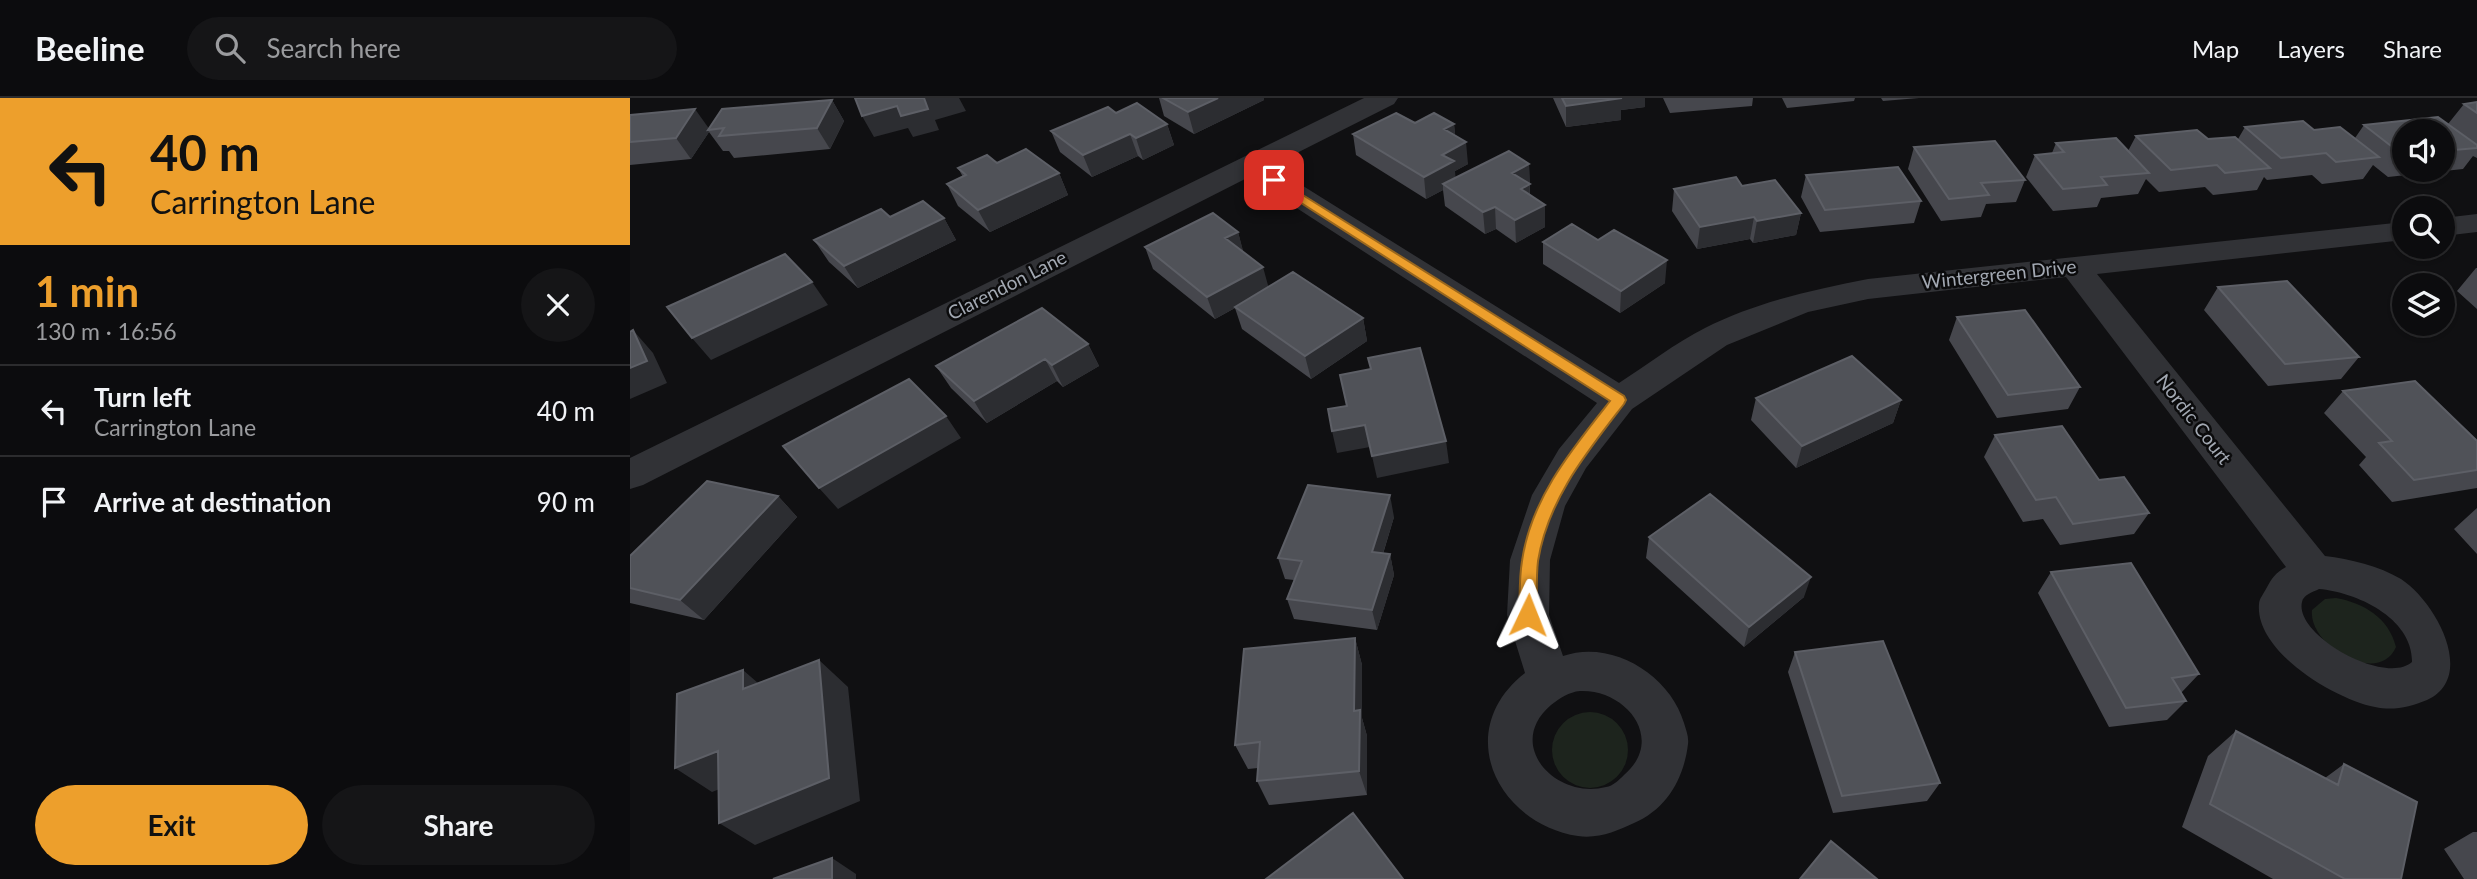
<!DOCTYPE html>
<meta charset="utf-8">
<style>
:root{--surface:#0c0c0e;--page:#151517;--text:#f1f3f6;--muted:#9a9b9e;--line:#2c2c2e;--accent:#ed9f2c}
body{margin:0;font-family:Lato,sans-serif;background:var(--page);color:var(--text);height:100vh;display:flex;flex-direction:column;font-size:26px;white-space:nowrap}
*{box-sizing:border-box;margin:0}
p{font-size:23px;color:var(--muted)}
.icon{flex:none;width:38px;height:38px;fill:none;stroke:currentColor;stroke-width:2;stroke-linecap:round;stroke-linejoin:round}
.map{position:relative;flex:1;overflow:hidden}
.side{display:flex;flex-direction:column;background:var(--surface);width:630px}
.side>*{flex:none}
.hud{background:#ed9f2c;color:#111;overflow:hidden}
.buttons{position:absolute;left:1762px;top:21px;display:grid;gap:14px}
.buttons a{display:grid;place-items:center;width:63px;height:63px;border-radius:50%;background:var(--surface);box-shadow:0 2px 5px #0004,0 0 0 2px var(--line);font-size:35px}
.pin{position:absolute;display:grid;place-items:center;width:60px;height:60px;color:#fff;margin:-30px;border-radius:14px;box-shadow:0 4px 10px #0006}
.me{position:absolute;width:77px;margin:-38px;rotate:2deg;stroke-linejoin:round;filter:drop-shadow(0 0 5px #0008)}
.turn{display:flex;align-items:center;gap:24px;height:147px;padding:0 35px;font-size:32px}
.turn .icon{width:91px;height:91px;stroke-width:2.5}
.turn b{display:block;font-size:49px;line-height:60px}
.round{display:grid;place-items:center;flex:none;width:74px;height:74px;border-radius:37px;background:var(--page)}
.overview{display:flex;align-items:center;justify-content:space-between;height:119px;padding:0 35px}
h1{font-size:42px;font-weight:700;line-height:52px;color:var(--accent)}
.action{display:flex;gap:14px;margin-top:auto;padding:14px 35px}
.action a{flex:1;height:80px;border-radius:42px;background:var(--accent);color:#111;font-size:28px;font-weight:700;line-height:80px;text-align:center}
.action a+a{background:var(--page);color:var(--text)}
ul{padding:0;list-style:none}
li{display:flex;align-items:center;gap:21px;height:91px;padding:0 35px;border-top:2px solid var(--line)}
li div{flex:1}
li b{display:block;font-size:26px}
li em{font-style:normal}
header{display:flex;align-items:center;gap:42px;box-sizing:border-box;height:98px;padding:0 35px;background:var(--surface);border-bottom:2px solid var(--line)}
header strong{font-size:33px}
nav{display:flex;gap:38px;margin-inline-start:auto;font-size:24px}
.search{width:490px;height:63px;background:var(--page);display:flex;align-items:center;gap:18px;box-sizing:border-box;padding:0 24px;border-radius:38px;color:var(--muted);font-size:26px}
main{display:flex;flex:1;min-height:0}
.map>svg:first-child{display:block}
</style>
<header>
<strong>Beeline</strong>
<div class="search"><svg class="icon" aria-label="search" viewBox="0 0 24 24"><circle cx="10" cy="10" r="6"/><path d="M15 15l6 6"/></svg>Search here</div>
<nav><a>Map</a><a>Layers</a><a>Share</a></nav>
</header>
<main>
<section class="side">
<div class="hud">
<div class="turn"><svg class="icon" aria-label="left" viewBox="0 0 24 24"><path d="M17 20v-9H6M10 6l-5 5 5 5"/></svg><div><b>40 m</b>Carrington Lane</div></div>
</div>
<div class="overview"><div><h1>1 min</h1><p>130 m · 16:56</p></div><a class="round"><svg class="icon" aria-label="close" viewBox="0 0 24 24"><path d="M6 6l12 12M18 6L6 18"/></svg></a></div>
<ul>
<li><svg class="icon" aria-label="left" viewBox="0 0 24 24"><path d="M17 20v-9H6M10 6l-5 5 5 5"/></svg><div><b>Turn left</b><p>Carrington Lane</p></div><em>40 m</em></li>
<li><svg class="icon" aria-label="arrive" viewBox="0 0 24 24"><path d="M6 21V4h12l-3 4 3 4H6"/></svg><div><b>Arrive at destination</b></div><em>90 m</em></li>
</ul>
<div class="action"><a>Exit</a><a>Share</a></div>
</section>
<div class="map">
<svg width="1847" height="781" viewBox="0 0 1847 781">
<rect width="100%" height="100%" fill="#101012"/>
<path fill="#1d241d" d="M1706,500C1734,505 1759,520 1766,549C1749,589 1678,548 1682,512L1695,501Z
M922 652a38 38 0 1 1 76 0a38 38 0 1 1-76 0Z"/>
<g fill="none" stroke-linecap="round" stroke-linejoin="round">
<path fill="#313236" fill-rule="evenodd" d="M734,0H768L764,6L641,68L989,285C1017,267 1045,245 1075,230C1126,204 1182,192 1238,181L1774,124V142L1467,176L1695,458C1720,461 1749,468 1771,481C1806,504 1847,579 1797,602C1780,609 1763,613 1745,609C1705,601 1625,554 1629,506C1629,501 1634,495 1636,491C1642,480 1645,475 1656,469L1436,179L1238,201L1178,214L1097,247L1002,311L956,370L935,408L920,462L919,517L933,558C982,541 1040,577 1054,625C1056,632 1059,639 1058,646C1054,680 1037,711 1004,725C987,733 968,741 948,738C866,725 822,632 895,575L877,517L880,462L902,397L929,351L967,305L619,79L13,387L0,391V360ZM1689,491C1726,494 1783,520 1782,564C1755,588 1664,537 1672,504C1673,497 1683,494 1689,491ZM950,593C996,591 1036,641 994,677C989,682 983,688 976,689C926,702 874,647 921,607C930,600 939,594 950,593Z
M1847,116V134L1813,138V120Z"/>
</g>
<path fill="#46474d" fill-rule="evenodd" d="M529,0H634V2L564,36L534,18Z
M923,0H1015V9L991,12V22L936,29Z
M1033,0H1123L1122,8L1040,15Z
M1152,0H1225L1224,3L1157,10Z
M1251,0H1289L1253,3Z
M202,2L214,23L200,51L104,60L99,53H93L79,34L61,61L0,67V17L79,31Z
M1847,4V60L1843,58L1833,71L1758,79L1743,67L1733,81L1692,86L1682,77L1637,82L1634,79L1627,92L1583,97L1575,89L1529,94L1516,81L1508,96L1471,100L1467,109L1423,113L1396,79L1405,57L1422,55L1426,45L1498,53L1506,38L1578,41H1608L1615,29L1684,32L1725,40L1734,27L1818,26L1834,6ZM1774,33H1813V72H1774Z
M486,15L537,26L544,47L513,62L508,58L462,79L430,54L421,33Z
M785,25L824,26L825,37L838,66L825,73V80L899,66L900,96L915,129L886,145L866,131L855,136L815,108L813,92L796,101L726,57L723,36Z
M1284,49L1395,82L1386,104L1356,106L1351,119L1311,123L1278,71Z
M367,65L429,75L438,97L360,134L328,108L317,86L333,79L328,70Z
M1176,77L1291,103L1284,125L1190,134L1171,99Z
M1112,88L1171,115L1166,137L1123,145L1120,141L1067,151L1042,113L1044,91Z
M260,119L314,120L326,142L228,190L199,164L184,142Z
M608,134L613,154L639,189L733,220L737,243L681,281L612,231L605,210L585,221L523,171L515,149Z
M913,144L1035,185L990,215L913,166Z
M1846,170H1847V211L1827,193Z
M1588,189L1729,259L1711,281L1638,288L1574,212Z
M1327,219L1450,289L1438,311L1367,320L1319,242Z
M458,246L469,268L433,289L427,283L357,325L321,290L306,268Z
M1713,293L1847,343V390L1762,404L1729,367L1736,359L1694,315Z
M1126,300L1271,302L1263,325L1166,370L1121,322Z
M1365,337L1469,382L1519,415L1504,436L1430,447L1413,421L1393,424L1354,359Z
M148,398L167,419L74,522L0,505V458Z
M1847,410V456L1824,431Z
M764,419L753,456H760L764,477L747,532L664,521L657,501L664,482L655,481L648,460Z
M1019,439L1174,499L1114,549L1016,460Z
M1421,474L1569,576L1551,595L1556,603L1537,622L1479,629L1408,495Z
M725,540L732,567V620L737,638V697L639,707L627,683L628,670L618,671L605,647Z
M1165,554L1310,685L1297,703L1203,715L1158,574Z
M1606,633L1695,680L1714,666L1771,781H1643L1552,729L1578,658Z
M1843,734H1847V781H1834L1814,751Z"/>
<path fill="#2c2d31" d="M294,0H329L336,13L305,22L309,32L283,39L278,30L244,39L232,18Z
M588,0H634V2L564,36L558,14Z
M986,0H1015V9L991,12V22L936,29V8Z
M202,2L214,23L200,51L187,30Z
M65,11L80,32H78L79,34L61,61L46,40Z
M537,26L544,47L513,62L506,40Z
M824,26L826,48L814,31Z
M500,36L508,58L462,79L453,57Z
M836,44L838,66L825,73L826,85L813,86V92L796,101L794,79L812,57Z
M899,66L900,108L882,75Z
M429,75L438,97L360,134L348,112Z
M915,107V129L886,145L885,122Z
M865,109L866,131L855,136L853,114Z
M1171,115L1166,137L1123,145L1127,123Z
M1124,119L1120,141L1067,151L1070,129Z
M314,120L326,142L228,190L214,168Z
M608,134L614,156L595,140Z
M1037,162L1035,185L990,215L991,193Z
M633,169L639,191L585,221L577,199Z
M182,184L198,207L81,262L62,240Z
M733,220L737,243L681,281L675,258Z
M3,232L23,255L37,285L0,301V270Z
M458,246L469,268L433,289L422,267Z
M415,261L427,283L357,325L344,303Z
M1271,302L1263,325L1166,370L1172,348Z
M316,318L331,340L208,411L189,390Z
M735,327L740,349L707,355L702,333Z
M816,343L819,365L747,380L742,358Z
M760,397L764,419L747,475L742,454Z
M148,398L167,419L74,522L50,502Z
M760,456L764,477L747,532L742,512Z
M1181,479L1174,499L1114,549L1119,529Z
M725,540L732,567V620L737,638V697L729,673L724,613Z
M189,562L218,589L230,703L125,747L89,725Z
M113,572L144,599L113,591Z
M88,653L123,678L82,694L45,670Z
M202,760L226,776V781H202Z"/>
<path fill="#505258" stroke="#5d5f66" stroke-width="2" d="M225,0H295H294L298,11L271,18L267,8L232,18Z
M533,0H588L558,14Z
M932,0H992L936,8Z
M202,2L187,30L89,38L94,30L78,32L92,11Z
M1847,4V15L1834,6Z
M507,5L537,26L506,40L500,36L453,57L421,33L478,9L486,15Z
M65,11L46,40L0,44V17Z
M766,15L785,25L804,15L824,26L814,31L836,44L812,57L824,63L794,79L723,36Z
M1808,19L1847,47V50L1813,53V33H1774V58L1734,27Z
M1673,23L1684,32L1710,29L1749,59L1706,64L1696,55L1651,60L1615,29Z
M1567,32L1578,41L1605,39L1640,70L1595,75L1587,67L1541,72L1506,38Z
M1486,40L1519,75L1471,79L1477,87L1433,91L1405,57L1434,54L1426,45Z
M1365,43L1395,82L1351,85L1359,97L1319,101L1284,49Z
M396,51L429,75L348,112L317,86L336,77L328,70L357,57L367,65Z
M879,53L899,66L882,75L900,86L891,91L915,107L885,122L865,109L853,114L813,86Z
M1268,69L1291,103L1195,112L1176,77Z
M1106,79L1112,88L1145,82L1171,115L1127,123L1124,119L1070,129L1044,91Z
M293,103L314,120L214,168L184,142L251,111L260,119Z
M583,115L608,134L595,140L633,169L577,199L515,149Z
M942,126L968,142L984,132L1037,162L991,193L913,144Z
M155,156L182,184L62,240L37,209Z
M663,174L733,220L675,258L605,209Z
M1657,183L1729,259L1655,266L1588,189Z
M412,210L458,246L422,267L415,261L344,303L306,268Z
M1395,212L1450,289L1378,297L1327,219Z
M3,232L17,263L0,270V234Z
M790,250L816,343L742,358L735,327L702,333L698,311L717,308L710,277L741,271L738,260Z
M1222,258L1271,302L1172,348L1126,300Z
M279,281L316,318L189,390L153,348Z
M1785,283L1847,343V372L1784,382L1749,345L1762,343L1713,293Z
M1432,328L1469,382L1494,379L1519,415L1443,426L1426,399L1406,402L1365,337Z
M77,383L148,398L50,502L0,490V458Z
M678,387L760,397L742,454L760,456L742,512L657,501L672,463L648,460Z
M1080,396L1181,479L1119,529L1019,439Z
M1501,465L1569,576L1542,580L1556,603L1496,610L1421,474Z
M725,540L724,613L730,612L729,673L627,683L630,644L605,647L614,551Z
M1253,543L1310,685L1212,698L1165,554Z
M189,562L199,680L89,725L88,653L45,670L47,596L113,572V591Z
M1606,633L1708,687L1714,666L1787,704L1771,781H1715L1580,706Z
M723,715L773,781H636Z
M1201,743L1247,781H1170Z
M202,760V781H143Z"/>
<path fill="#ed9f2c" stroke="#9a671d" stroke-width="2" d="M644,79L994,298L996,302L994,306C957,354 918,401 908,463C906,480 907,500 907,517L904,523L898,525L892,523L889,517C890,500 889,481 892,463C901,400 942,351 980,303L640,85V80Z"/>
<g text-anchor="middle" stroke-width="5" stroke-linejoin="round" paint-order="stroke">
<g font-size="19" fill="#a2a8b2" stroke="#0b0b0c">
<text transform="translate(1369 176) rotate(-6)" y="7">Wintergreen Drive</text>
<text transform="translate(377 187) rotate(-27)" y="7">Clarendon Lane</text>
<text transform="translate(1564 321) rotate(52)" y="7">Nordic Court</text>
</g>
</g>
</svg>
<div class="buttons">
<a><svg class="icon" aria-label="sound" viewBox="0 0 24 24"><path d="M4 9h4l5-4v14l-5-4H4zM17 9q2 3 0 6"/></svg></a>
<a><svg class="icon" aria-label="search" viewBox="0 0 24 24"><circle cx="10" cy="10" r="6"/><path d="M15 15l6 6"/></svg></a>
<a><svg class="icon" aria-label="layers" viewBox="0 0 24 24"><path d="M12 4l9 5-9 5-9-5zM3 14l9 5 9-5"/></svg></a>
</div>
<div class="pin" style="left:644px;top:82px;background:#d93025"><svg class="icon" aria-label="arrive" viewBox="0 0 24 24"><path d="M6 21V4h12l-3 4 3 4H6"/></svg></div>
<svg class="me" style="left:898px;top:517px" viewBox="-20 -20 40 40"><path d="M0-17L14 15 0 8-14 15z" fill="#ed9f2c" stroke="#fff" stroke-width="4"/></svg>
</div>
</main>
